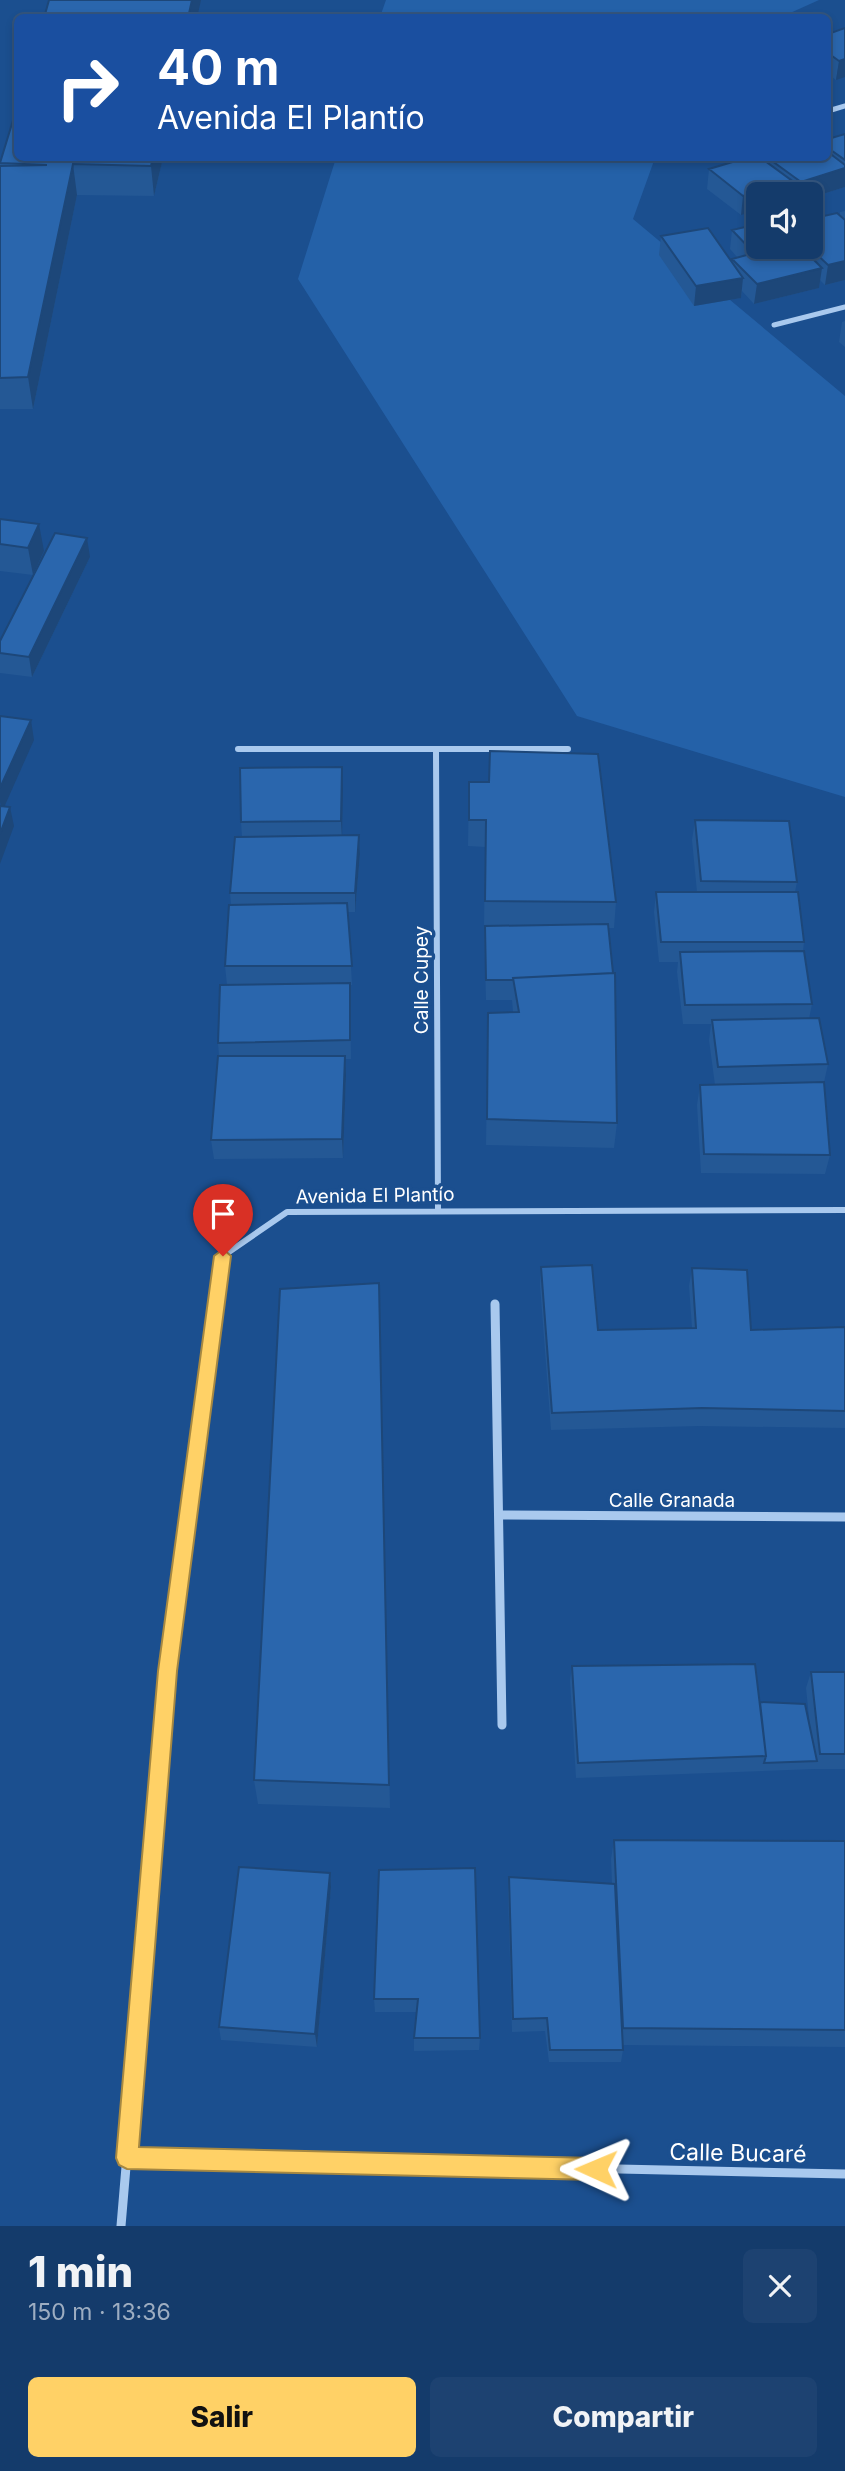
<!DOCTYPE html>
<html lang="es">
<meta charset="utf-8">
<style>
:root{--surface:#143b6b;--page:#1d4271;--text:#f1f3f6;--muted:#9dadc1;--line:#33557e;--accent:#ffd166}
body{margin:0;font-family:Inter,sans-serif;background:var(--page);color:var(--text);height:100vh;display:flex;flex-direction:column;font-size:26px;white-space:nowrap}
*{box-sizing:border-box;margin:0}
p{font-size:23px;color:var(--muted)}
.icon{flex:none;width:38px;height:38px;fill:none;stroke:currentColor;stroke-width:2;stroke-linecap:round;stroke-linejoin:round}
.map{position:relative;height:2226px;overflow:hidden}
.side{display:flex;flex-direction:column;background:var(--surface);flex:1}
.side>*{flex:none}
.hud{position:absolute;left:14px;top:14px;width:817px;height:147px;border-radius:10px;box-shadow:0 4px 10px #0003,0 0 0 2px var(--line);background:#1a4fa0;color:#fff;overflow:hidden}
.fabs{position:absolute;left:746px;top:182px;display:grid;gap:14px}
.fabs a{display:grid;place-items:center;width:77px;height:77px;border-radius:10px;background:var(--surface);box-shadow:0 4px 10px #0003,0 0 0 2px var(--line);font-size:35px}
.pin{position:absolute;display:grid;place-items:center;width:60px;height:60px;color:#fff;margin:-72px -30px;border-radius:50% 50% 50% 0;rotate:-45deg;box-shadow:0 0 7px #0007}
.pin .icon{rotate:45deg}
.me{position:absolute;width:77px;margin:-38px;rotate:271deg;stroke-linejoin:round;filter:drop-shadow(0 0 5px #0008)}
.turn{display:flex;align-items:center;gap:24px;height:147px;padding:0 28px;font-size:32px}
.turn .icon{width:91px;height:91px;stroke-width:2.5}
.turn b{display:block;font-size:49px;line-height:60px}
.round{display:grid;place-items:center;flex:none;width:74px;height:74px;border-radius:10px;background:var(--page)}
.headline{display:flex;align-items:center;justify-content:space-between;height:119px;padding:0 28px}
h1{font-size:42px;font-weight:800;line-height:52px}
.primary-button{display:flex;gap:14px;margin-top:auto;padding:14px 28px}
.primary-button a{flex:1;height:80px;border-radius:10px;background:var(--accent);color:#111;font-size:28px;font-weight:800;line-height:80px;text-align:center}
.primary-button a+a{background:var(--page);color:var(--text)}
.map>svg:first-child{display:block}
</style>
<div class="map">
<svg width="845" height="2226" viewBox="0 0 845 2226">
<rect width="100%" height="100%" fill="#1b4f8f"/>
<path fill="#2461a8" d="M386,0H819L779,18L380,17Z
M336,158H655L633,219L845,396V797L577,716L298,279Z"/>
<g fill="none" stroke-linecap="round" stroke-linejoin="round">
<path stroke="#a9c9ee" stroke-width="5" d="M828,111L845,106
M774,325L845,307"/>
<path stroke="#a9c9ee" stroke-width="6" d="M238,749H568
M436,750L438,1209
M221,1269L223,1256L287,1212L845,1210"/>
<path stroke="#a9c9ee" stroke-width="9" d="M495,1304L502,1725
M499,1515L845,1517
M127,2158L845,2174
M121,2226L168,1671L221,1267"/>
</g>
<path fill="#245895" d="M845,28L836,80L828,74V34Z
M845,134V187L810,198V194H758L741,215L707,189L709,169L766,161V158H828V139Z
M163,158L154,196L77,195L33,409H0V162Z
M845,211V280L825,285L820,280L819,288L754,304L742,291L741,298L694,306L659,255L661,236L732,261V259L737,257L730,249L732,230L758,247H810L840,215V212Z
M845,321V347L839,342L842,322Z
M0,519L44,551L33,575L0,571Z
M90,557L32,677L0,673V641Z
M469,782L616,902L614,928H608L617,1123L614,1148L486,1145L488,1013L513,1012L512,1000H486L484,927L485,847L468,846Z
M343,787L342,835H359L360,854L355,912H348L352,985H350L351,1059H345L346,1075L343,1158L214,1159L211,1140L219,1056L218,1043L227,985L225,966L231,905L230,893L242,837L241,822Z
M695,820L797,882L795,892L804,942L803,951L812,1004L809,1019L828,1064L824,1082L830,1155L825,1174L701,1173L697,1105L700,1085H715L709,1040L711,1024H683L677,972L678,962H659L654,912L656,892H697L692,840Z
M541,1267L598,1330L692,1328L689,1286L692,1268L751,1330L845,1327V1428L699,1426L551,1430L540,1285Z
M379,1283L390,1808L258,1804L254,1780Z
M572,1666L760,1702L810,1727L806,1688L811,1672H845V1769H815L576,1778L570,1681Z
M614,1840L845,1841V2047L623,2045V2050L621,2062H549L545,2031L512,2032L508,1892L509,1877L612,1884L611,1859Z
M379,1870L480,2038L479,2050L414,2051V2038L417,2012H375L374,1999Z
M330,1873L331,1887L317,2047L221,2040L219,2027Z"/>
<path fill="#1d4779" d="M192,0H201L197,18H188Z
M845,59V77L836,80L839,61Z
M153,158H163L154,196L151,166Z
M73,164L77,195L33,409L28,377Z
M845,168V187L810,198V194H800L801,182Z
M791,180L789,194H758V210L741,215L743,196Z
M845,261V280L825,285L828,265Z
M822,268L819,288L754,304L757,284Z
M743,278L741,298L694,306L696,286Z
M39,524L44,551L33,575L28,548Z
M87,538L90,557L32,677L29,657Z
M31,720L34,740L2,812L0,802V788Z
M342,767L343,787L342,840L341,821Z
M10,807L14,826L0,864V834Z
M359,835L360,854L355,912V893Z
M345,1056L346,1075L343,1158L342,1139Z
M330,1873L331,1887L317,2047L315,2034Z"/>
<path fill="#2a66ad" stroke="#1d4779" stroke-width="2" d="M49,0H192L188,18H44Z
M845,28V59L839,61L828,53V34Z
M18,104V158H153L151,166L73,164L28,377L0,378V166L47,165L0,163Z
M845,134V160L828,148V139Z
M828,152L845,165V168L801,182L768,158H828Z
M746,158H761L791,180L743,196L709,169Z
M837,213L845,220V261L828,265L809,247H810V219Z
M758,224V247H801L822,268L757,284L732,259L754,253L732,230Z
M708,228L743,278L696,286L661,236Z
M0,519L39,524L28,548L0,544Z
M55,533L87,538L29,657L0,653V641Z
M0,716L31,720L0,788Z
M490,751L598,754L616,902L485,901L486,820H469V782H489Z
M342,767L341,821L241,822L240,768Z
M0,806L10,807L0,834Z
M695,820L789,821L797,882L701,881Z
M359,835L355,893H230L235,837Z
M656,892H798L804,942H661Z
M347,903L352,966H225L229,905Z
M608,924L613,973L513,978V980H486L485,926Z
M804,951L812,1004L685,1005L680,952Z
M615,973L617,1123L487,1119L488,1013L519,1012L513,978Z
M350,983V1040L218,1043L220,985Z
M819,1018L828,1064L718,1067L712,1020Z
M218,1056H345L342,1139L211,1140Z
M824,1082L830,1155L704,1154L700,1085Z
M592,1265L598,1330L696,1328L692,1268L747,1270L751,1330L845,1327V1411L702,1408L552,1413L541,1267Z
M379,1283L389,1785L254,1780L280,1289Z
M755,1664L766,1756L578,1763L572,1666Z
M811,1672H845V1754H820Z
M760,1702L805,1704L817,1761L764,1763L766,1756Z
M614,1840L845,1841V2030L623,2028Z
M239,1867L330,1873L315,2034L219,2027Z
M475,1868L480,2038H414L418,1999H374L379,1870Z
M509,1877L615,1884L623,2050H550L547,2018L513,2019Z"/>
<path fill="#ffd166" stroke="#a68842" stroke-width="2" d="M223,1249L231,1256L177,1671L139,2147L596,2158L604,2161L607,2169L604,2176L596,2180L127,2169L119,2165L116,2158L158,1671L214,1256Z"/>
<g text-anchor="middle" stroke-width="7" stroke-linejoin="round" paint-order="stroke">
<g font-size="19" fill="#fff" stroke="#1b4f8f">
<text transform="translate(421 980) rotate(-90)" y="7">Calle Cupey</text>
<text transform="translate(375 1195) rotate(-1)" y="7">Avenida El Plantío</text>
<text x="672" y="1507">Calle Granada</text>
</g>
<g font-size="23" fill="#fff" stroke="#1b4f8f">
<text transform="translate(738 2153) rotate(1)" y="8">Calle Bucaré</text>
</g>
</g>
</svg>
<div class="fabs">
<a><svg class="icon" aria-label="sound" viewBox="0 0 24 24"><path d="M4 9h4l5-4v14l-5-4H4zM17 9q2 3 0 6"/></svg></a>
</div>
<div class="pin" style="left:223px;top:1256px;background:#d93025"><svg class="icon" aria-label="arrive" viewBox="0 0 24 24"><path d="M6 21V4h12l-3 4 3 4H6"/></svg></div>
<svg class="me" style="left:596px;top:2169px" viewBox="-20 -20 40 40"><path d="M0-17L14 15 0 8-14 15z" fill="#ffd166" stroke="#fff" stroke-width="4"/></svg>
<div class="hud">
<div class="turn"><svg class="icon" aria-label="right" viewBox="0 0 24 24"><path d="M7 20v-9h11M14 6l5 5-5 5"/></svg><div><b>40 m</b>Avenida El Plantío</div></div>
</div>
</div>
<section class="side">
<div class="headline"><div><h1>1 min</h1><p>150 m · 13:36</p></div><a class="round"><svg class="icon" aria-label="close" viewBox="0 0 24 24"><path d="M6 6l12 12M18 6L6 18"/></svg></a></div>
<div class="primary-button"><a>Salir</a><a>Compartir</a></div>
</section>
